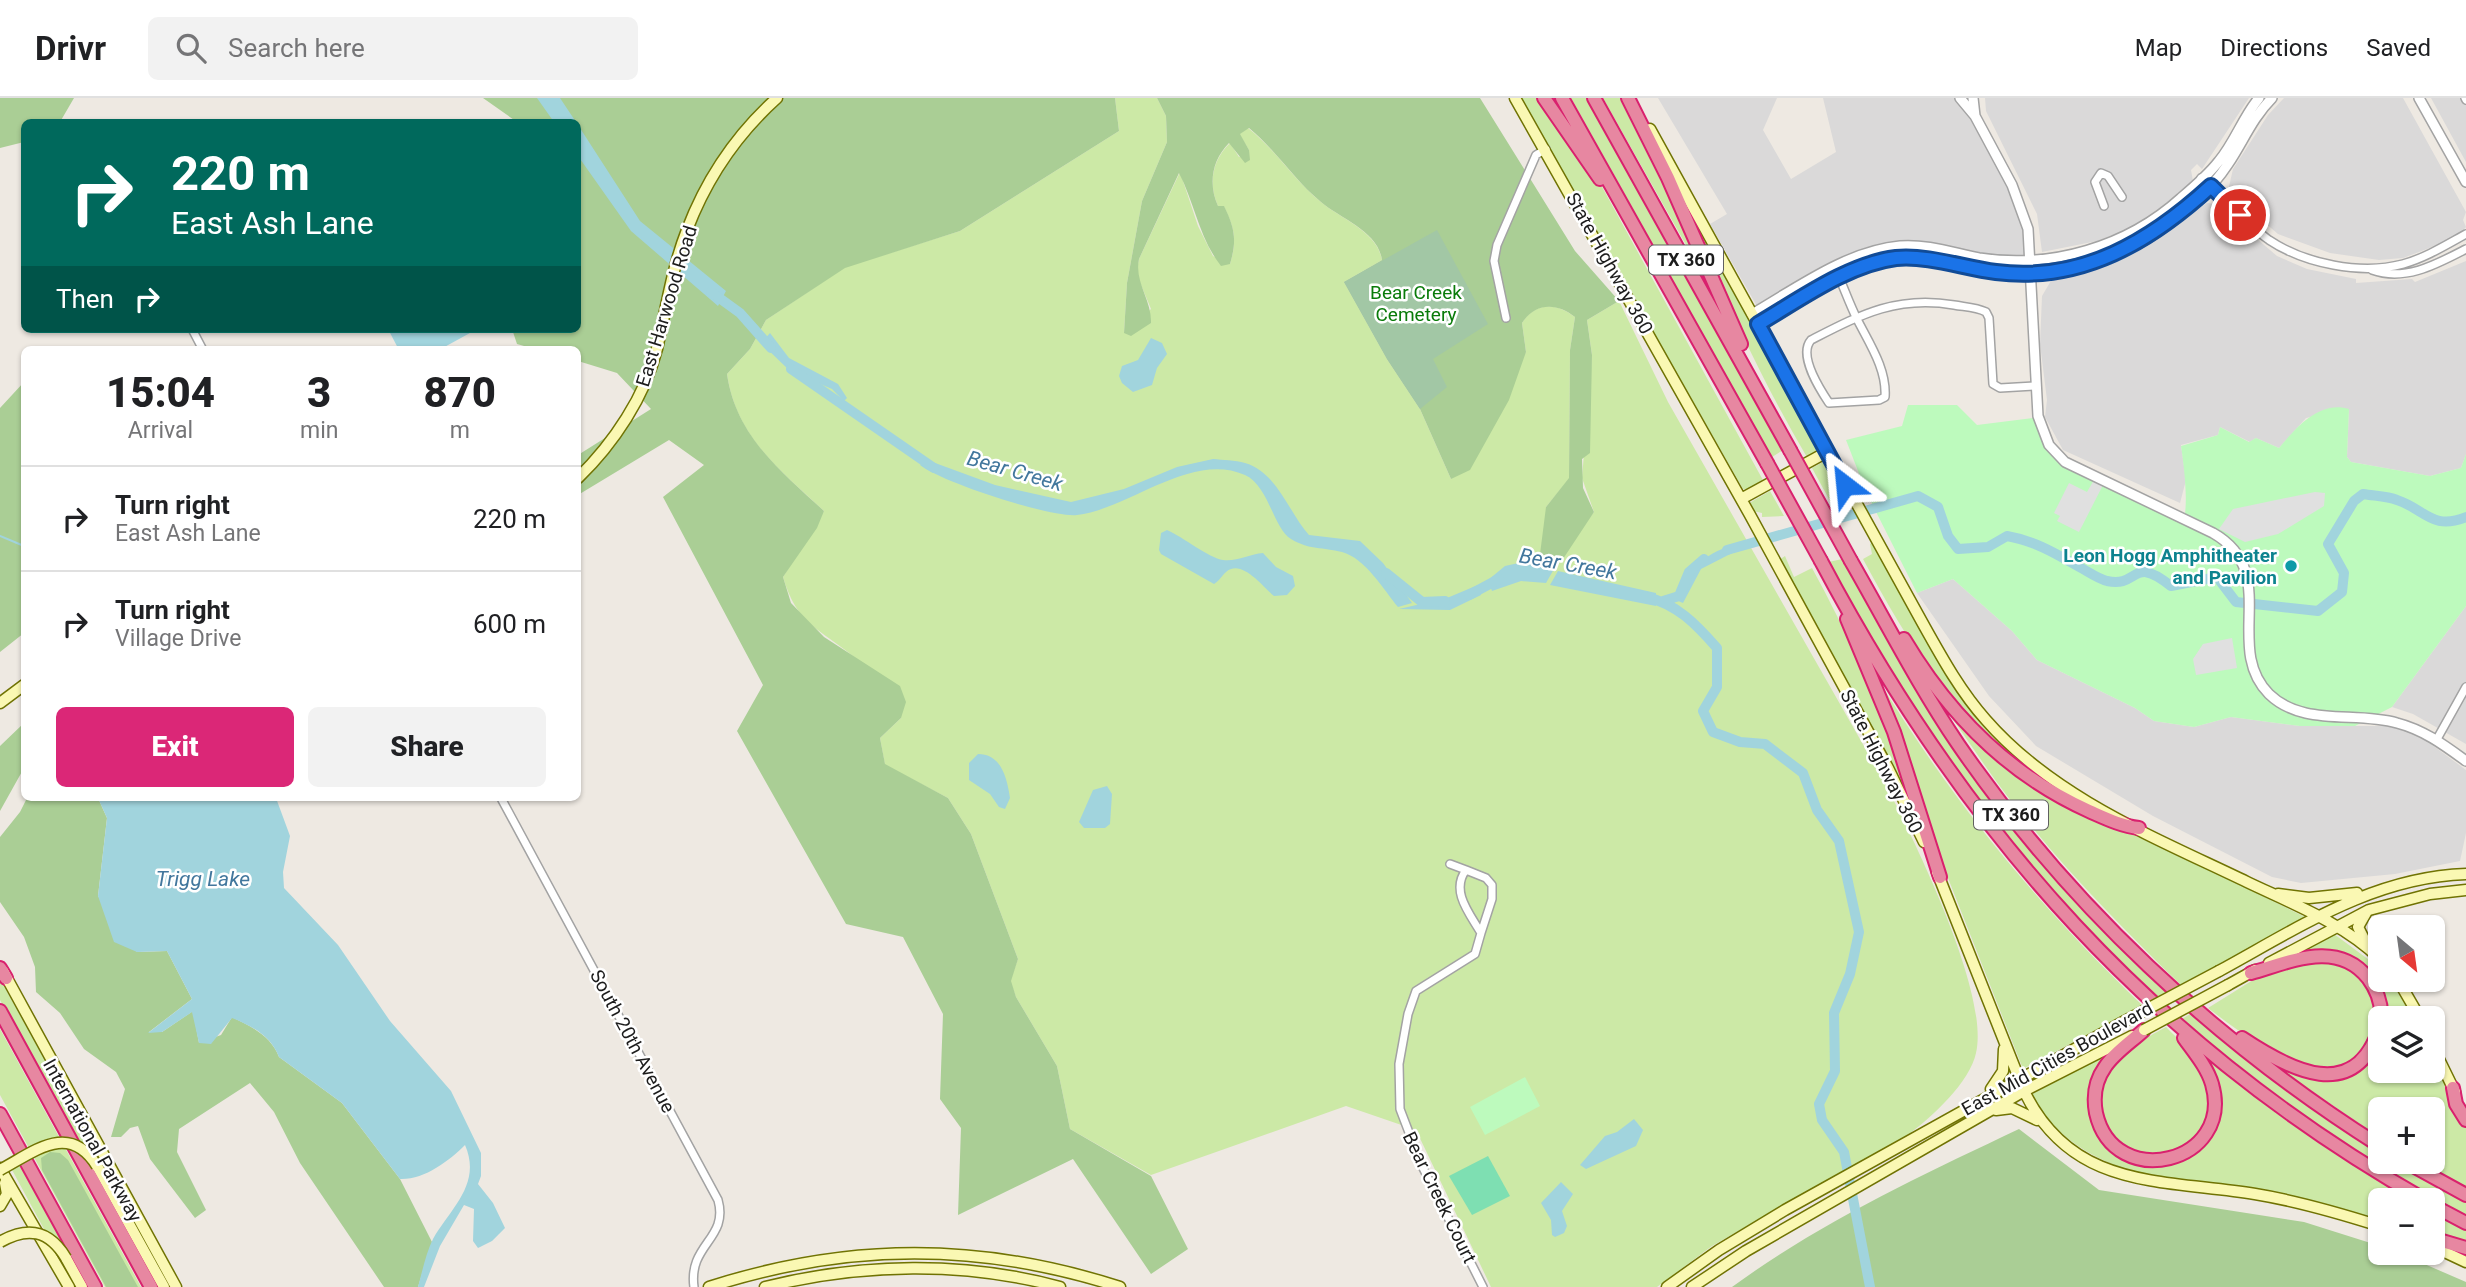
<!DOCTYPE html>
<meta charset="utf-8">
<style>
:root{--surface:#fff;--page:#f2f2f2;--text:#202124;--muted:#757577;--line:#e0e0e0;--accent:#db2777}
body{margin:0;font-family:Roboto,sans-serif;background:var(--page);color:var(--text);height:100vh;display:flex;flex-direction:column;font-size:26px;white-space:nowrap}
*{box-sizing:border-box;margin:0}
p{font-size:23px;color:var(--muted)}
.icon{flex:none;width:38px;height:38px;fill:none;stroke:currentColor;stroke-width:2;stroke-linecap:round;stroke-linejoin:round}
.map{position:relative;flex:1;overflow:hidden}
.drawer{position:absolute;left:21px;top:248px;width:560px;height:455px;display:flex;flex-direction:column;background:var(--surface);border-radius:10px;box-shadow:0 2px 5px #0004}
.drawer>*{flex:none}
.banner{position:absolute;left:21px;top:21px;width:560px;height:214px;border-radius:10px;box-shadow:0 2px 5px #0004;background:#00695c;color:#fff;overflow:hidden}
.needle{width:46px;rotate:151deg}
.buttons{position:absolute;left:2368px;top:817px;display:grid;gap:14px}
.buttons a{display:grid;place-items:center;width:77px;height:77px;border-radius:10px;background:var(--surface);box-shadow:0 2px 5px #0004;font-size:35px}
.pin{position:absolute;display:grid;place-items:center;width:60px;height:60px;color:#fff;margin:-30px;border:4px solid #fff;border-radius:50%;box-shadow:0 2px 7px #0007}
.me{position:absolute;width:77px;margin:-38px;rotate:331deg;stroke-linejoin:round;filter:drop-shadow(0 0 5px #0008)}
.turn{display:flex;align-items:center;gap:24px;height:147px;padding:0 35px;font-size:32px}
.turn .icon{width:91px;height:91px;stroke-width:2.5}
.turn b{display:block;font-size:49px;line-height:60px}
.then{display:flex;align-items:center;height:66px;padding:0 35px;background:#0003;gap:14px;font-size:26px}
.eta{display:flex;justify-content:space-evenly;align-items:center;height:119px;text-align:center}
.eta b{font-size:42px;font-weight:800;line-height:49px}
.action{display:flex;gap:14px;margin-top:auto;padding:14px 35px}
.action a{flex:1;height:80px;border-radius:10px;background:var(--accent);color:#fff;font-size:28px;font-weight:800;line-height:80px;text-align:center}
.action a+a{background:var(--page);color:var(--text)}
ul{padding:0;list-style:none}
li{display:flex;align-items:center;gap:21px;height:105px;padding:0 35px;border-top:2px solid var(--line)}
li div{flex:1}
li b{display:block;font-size:26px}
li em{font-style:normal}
header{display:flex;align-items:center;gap:42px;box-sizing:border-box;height:98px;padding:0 35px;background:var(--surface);border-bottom:2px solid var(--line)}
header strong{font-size:33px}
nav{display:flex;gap:38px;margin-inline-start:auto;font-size:24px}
.search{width:490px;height:63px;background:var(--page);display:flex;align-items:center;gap:18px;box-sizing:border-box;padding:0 24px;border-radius:10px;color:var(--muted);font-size:26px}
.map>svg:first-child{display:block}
</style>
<header>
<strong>Drivr</strong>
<div class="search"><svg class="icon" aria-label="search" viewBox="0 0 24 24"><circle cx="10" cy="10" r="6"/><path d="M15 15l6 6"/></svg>Search here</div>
<nav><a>Map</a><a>Directions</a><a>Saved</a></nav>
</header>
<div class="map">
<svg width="2466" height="1189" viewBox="0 0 2466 1189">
<rect width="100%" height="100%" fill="#eee9e2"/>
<path fill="#dad9d9" d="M1658,0H1777L1763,32L1791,81L1836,54L1823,0H1958L2012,93L2024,129L2027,160H2006L1957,151L1886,147L1758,210L1710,126L1727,116Z
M1985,0H2249L2204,68L2202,71L2197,66L2191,72L2193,83L2154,115L2131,130L2097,143L2042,154L2037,116L1986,13Z
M2284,0H2403L2466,114L2463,122L2466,129L2459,137L2427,151L2403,160L2379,162L2330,155L2278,136L2228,93L2233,71L2268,17Z
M2431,0H2466V64Z
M2207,105L2216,106L2277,158L2307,171L2356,181V185L2412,181L2415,184L2466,163V356L2461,370L2430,378L2351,364L2347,359L2349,311L2306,320L2279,350L2256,340L2250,344L2220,329L2218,337L2181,347L2186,382L2180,405L2063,352L2045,319L2047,302L2040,246L2042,198L2055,176L2096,169L2136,152Z
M1953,481L2012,533L2037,562L2135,610L2154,623L2194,629L2231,619L2300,628H2389L2420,638L2466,672V735L2460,763L2395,776L2301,785L2272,779L2153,718L2036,648L1989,598L1917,495Z
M2466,508V646L2413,616L2392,609Z"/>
<path fill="#cce9a6" d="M1115,0H1157L1166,18L1167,44L1142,103L1127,185L1124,235L1151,211L1136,175L1139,161L1180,74L1198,128L1213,158L1230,166C1237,143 1235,130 1224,109L1218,108C1208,86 1212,62 1230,45L1239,59L1249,52L1239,36L1248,30C1276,52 1294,82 1321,104C1341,121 1377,133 1382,162L1344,184L1387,261L1420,311L1451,381L1526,254L1522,225C1535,204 1556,204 1575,219L1570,252L1569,381L1546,409L1577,435L1594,414L1582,380L1592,257L1587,222L1619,203L1668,304L1885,685C1914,742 1990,895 1976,955C1970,984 1932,1019 1909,1036L1712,1148L1657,1189H1491L1416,1032L1346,1008L1151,1077L1070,1031L1057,968L1016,899L1010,883L1018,861L971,736L948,700L885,667L880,640L901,620C886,601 872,575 854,559C819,530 797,527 783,479L824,413C780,372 736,339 727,276L750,251L766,222L845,169L960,133L1119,33Z
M1520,0H1540L1601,87L1764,384L1750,392L1743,391Z
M1571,0H1586L1783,352L1772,359Z
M1603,0H1625L1698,159L1694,161Z
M1678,88L1820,349L1818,355L1808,361C1756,273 1716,182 1678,88Z
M1823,364L1830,365L1844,391L1839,402L1830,403L1812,370Z
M1770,393L1784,418L1762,419V415L1753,413L1750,408L1751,404Z
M1873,444L1999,642L2025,666L2076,701C1968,640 1920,567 1863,461L1872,456L1870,446Z
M1785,458L1794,479L1812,470C1853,544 1883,619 1911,699L1908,701L1779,462Z
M1842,461L1932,617L2081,810L2168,894L2155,900C2080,827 2009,751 1949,665C1905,601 1867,533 1829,464Z
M1876,578C1951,702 2037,807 2142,907L2023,971L1926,724Z
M1934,594L1999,660L2135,735L2307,820L2181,887C2120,828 2060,767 2008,699C1982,665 1959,629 1934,594Z
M2334,836L2380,870V882H2390L2413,920H2387L2381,889L2367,869L2303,857L2301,852Z
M2317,860C2328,864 2349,866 2357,873C2397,909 2369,980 2314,973C2287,969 2230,927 2208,910L2253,882Z
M0,881L98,1058L97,1059L88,1049L77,1044L0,902Z
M2192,915L2380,1053V1064H2399L2466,1101V1120L2347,1051L2180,922Z
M2166,929C2180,943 2199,960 2207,979C2220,1013 2199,1055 2161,1059C2119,1063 2087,1015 2104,979C2115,956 2144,941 2166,929Z
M0,931L141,1189H105L0,997Z
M2380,947V973H2432L2433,961L2466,1027V1089L2418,1064H2432V1012H2380V1040L2264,960L2309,979L2371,960Z
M2109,954L2093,990L2111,1048L2168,1064L2214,1025L2208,967L2210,964L2294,1028L2413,1102H2380V1123C2358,1117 2336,1109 2313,1105C2222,1088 2079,1092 2032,996Z
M20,1066L66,1148L65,1149L45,1133L11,1070Z
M2432,1113L2466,1131V1146L2433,1137Z"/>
<path fill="#aace95" d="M0,0H74L60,24H24V44L0,50Z
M483,0H1115L1119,33L960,133L845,170L766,222L750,251L727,276C736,338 780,372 824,413L817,430L783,479L791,505L824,539L900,588L906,604L901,620L880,640L885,666L948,700L971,736L1018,861L1011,883L1016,899L1057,968L1070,1031L1151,1078L1188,1151L1151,1176L1073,1061L958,1117L961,1030L940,1001L943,916L903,839L846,826L737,633L763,587L663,399L704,367L669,342L578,397V357L651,311L617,275L578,263V252H538L517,246L512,231H578V24H517Z
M1157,0H1480L1575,153L1619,203L1587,222L1592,257L1590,355L1582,361L1583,390L1594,414L1563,461L1539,464L1546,409L1569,380L1570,252L1575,219C1556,204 1535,205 1522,225L1526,254L1509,302L1470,372L1451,381L1420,311L1387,261L1344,184L1382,162C1378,133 1341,121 1321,104C1294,82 1276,52 1249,30L1240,36L1249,52L1250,62L1245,65L1229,45C1212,62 1208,86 1218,108H1224C1235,130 1237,143 1230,166L1221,168C1199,140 1195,106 1179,75L1139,161C1134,184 1152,202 1151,225L1131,238L1124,235L1127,185L1142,103L1167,44L1166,18Z
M24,284V535L0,554V310Z
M24,625V670L0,713V648Z
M27,700H98L107,720L98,798L137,854L167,853L192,901L149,934H162L193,913L199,945L221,937L232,919C252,929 271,938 279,959L342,1005L400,1081L432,1144L418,1189H384L300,1065L274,1014L250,985L179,1031L177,1054L206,1112L195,1120L150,1061L138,1028L130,1030L121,1039H111L125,991L116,974L84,951L60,915L36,894L35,869L24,839L0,804V739L20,714Z
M2019,1031L2099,1092L2304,1124L2380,1148V1155H2399L2466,1184V1189H1732C1821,1124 1920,1078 2019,1031Z
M50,1054L60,1055L68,1062L138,1189H106L42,1072L41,1060Z"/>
<path fill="#a2c7a5" d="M1437,132L1488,226L1433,261L1447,289L1420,311L1387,261L1344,184Z"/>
<path fill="#bdfabd" d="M1908,307H1957L1977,327L2033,320L2042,340L2061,366L2183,425C2189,407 2184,368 2181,348L2218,337L2220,329L2249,344L2256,340L2279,350C2296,330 2319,302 2349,311L2347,359L2351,364L2430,378L2461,370L2466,356V508L2392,609L2355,628H2300L2231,619L2194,629L2154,623L2135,610L2037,562L2012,533L1953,481L1917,495L1867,396L1846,342L1902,328Z
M1525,979L1540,1008L1485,1037L1470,1009Z"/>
<path fill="#7edfb2" d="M1488,1058L1510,1098L1472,1117L1449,1078Z"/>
<path fill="#e0e0e0" d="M2094,382L2103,387L2079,434L2057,423L2060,418L2054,415L2069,385L2087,394Z
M2315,394L2325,395L2324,408L2278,436L2245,444L2219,431L2233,411Z
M2232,540L2237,570L2196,577L2193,561L2203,546Z"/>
<path fill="#a1d4dd" d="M537,0H560L576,24H554Z
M578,27L640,123L726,193L718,208L631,133L578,58Z
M388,231H468L470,235L439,252H399Z
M770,235L789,260L838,286L847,300L844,303L832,291L790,273L761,245Z
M1151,240L1162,245L1167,256L1157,270L1152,287L1133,294L1122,285L1119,278L1122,268L1138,262Z
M1213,361C1223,362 1235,362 1245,365C1277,374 1289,415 1309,437L1360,443L1383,465L1412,505L1398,509C1384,492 1365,460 1342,454C1323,449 1309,452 1291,441C1273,430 1269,388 1245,377C1191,353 1129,411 1077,417C1051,420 941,384 920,367L927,362L995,387L1071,404L1124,391L1177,369Z
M1167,432C1183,439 1209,460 1223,462C1236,464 1250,456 1263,455L1276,469L1293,478L1295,488L1287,497L1274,498C1264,490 1246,466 1231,471C1224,473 1221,482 1214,486L1161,456L1159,452L1161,435Z
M1736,446L1738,452L1701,471L1683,505L1676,502C1697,468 1696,459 1736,446Z
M1523,464L1554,471L1546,485L1521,483L1492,493L1488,482L1505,468Z
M1558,473L1656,495V508L1550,487Z
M1478,487L1481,497L1450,512L1399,511L1447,500Z
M978,656C1002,656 1007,681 1010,700L1005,711L999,709L990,696L969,682V665Z
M1107,688L1112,696L1110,726L1105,730H1084L1079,724L1093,692Z
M98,700H276L290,738L283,774L284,790L338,847L390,923L451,993L481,1055V1078L478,1086L493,1105L505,1130L492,1143L478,1150L473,1143L474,1111L464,1107L440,1148L424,1189H418C422,1174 426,1155 433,1141C451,1110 482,1086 465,1047C449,1063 424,1082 400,1081L342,1005L279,959C271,938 252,928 232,920L211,946L199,945L192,914L162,934L148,935L192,901L167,853L137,854L114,844L98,798L107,720Z
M1634,1021L1643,1032L1636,1048L1586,1071L1580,1067L1605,1038L1617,1034Z
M1561,1084L1573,1096L1562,1113L1567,1128L1564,1135L1555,1139L1552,1137L1551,1122L1541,1105Z"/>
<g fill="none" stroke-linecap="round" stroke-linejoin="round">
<path stroke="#a1d4dd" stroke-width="2" d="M0,438L24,448"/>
<path stroke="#a1d4dd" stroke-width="10" d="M711,194L740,215L771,250
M791,271L934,370
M1727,452L1918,398L1938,409L1948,438L1958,451L1988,449L2007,438C2036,443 2058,457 2083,471C2090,475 2099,481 2107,483C2140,490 2131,456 2171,488L2217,479L2236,504L2318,513L2342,494L2344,475L2328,446L2354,403L2363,396C2374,398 2387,398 2397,402C2425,411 2432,433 2466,419
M1386,475L1422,504L1445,503
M1469,497L1499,481
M1646,499C1677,506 1696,526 1717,550V589L1703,613L1713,634L1740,644L1765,646L1803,675L1817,712L1839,743L1859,834L1850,876L1834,915L1835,973L1819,1006L1822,1022L1844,1054L1870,1189
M1663,503L1679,498L1689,474L1704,461"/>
<defs>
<path id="minor" d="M2465,0L2466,2
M2201,80C2225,99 2244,124 2269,142C2305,166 2361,177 2403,166C2425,160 2446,147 2466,136
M2104,108L2095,84L2101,75L2108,78L2122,99
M1835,170C1843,187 1849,205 1857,221C1869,245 1887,271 1885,299L1879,302L1829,305C1819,290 1798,257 1811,242C1860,217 1897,197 1954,207C1965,209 1976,209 1986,214L1989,220L1993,286L2000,290L2035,288
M2372,172C2405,184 2437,166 2466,151
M1506,220L1494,163L1497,147L1536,57L1546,51
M192,231L203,252
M2437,641L2466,589
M501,700L718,1102C729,1141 688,1146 694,1189
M1450,766L1466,772
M1466,772L1486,780L1492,787V801L1481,835C1470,816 1450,793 1466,772Z
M1481,835L1475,856L1416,893L1408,916L1399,966L1400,1011L1421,1066L1483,1189"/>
<path id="tertiary" d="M1960,0L1975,18L2012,87L2028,131L2038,318L2049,347L2065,364L2213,435C2282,474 2222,549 2269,596C2303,629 2355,613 2397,625C2424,632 2444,647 2466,663
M1973,0L1975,18
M2419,0L2466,84
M1752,216C1797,190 1847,153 1900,148C1928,146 1953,155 1979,160C2051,171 2127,149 2181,100C2194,89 2209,76 2219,63C2235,44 2243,19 2259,0
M1758,226C1798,203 1850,165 1896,160C1921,158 1946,166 1970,170C2031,179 2097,172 2150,139C2179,120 2209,95 2228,66C2243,44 2252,20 2272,0"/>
<path id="secondary" d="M1515,0L1750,417L1888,670L1924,744
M1650,31L1922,524C1941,558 1960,593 1986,622C2054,700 2156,740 2247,784C2291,805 2345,826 2380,861
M578,380C614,345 645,298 657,251C666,211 672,170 687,132C706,82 737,36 777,0
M1741,401L1827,354
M0,605L24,587
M1937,774L2024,993C2072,1092 2161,1081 2255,1096C2298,1103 2339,1115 2380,1128
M2278,796L2309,800L2357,795
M2366,815L2358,829L2367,847
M2269,865L2369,812L2430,796L2466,792
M3,873L176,1189
M2219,873C2298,830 2373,779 2466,776
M2398,882L2420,920
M2228,887L2255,872
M2432,947L2455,994
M1991,991L2003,973L2004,951
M1996,1012L2012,1010L2037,1022
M97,1068L164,1189
M0,1070L69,1189
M0,1108L7,1096L5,1085
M2432,1148L2466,1164
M66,1160L82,1189
M709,1189C849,1144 980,1144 1120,1189
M765,1189C862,1165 964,1163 1060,1189
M1667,1189L1719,1152L1785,1112L2123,924
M1692,1189L1746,1153L2024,993L2132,938"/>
<path id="motorway" d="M1544,0L1600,81
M1562,0L1767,365
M1594,0L1790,352
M1628,0L1668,80L1741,246
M1821,463C1966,737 2154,948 2425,1102
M1851,463C1886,524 1918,587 1958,646C2068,806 2215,944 2380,1048
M1847,521L1894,634L1940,779
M1904,541C1948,615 2009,677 2089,713C2105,720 2121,728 2139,730
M0,870L6,880
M2251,875C2290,864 2337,841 2368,880C2377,892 2382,905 2381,920
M0,913L151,1189
M2144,932C2131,944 2114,955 2105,969C2095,983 2093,999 2096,1015C2114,1095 2235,1065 2212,986C2207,969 2194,954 2184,940
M2242,940C2290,972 2355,1007 2380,929
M2453,990L2456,1006L2466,1022
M0,1016L95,1189
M2406,1064L2466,1097
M2432,1107L2466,1125
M2432,1140L2466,1150"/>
</defs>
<use href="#minor" stroke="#a3a3a3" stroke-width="10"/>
<use href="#tertiary" stroke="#a3a3a3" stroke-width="12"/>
<use href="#secondary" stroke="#707303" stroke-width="13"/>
<use href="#motorway" stroke="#d9216e" stroke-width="16"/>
<use href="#minor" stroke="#fff" stroke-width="7"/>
<use href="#tertiary" stroke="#fff" stroke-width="9"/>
<use href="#secondary" stroke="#faf8b3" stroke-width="10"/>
<use href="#motorway" stroke="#e787a1" stroke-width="12"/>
<defs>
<path id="secondary-bridge" d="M2123,924L2219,873
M2144,932L2228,887
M0,1072C34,1054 69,1023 97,1068
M0,1144C28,1128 49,1132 66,1160"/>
<path id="motorway-bridge" d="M1790,352L1851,463
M1767,365L1821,463"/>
</defs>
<use href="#secondary-bridge" stroke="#707303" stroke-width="13" stroke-linecap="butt"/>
<use href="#motorway-bridge" stroke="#d9216e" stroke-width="16" stroke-linecap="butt"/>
<use href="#secondary-bridge" stroke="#faf8b3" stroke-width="10"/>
<use href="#motorway-bridge" stroke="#e787a1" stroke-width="12"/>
</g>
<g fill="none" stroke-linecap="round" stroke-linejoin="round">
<defs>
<path id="route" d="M1845,387L1758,226C1799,202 1848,166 1896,160C1929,157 1964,170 1996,174C2082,185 2151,143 2211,88L2240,117"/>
</defs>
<use href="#route" stroke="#114b97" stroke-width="18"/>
<use href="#route" stroke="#1a73e8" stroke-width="12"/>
</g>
<circle fill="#0f9aa8" stroke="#fff" stroke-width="2.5" cx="2291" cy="468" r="7"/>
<g text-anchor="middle" stroke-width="5" stroke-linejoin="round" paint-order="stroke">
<g fill="#fff" stroke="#606060" stroke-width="2">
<rect x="1649" y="147.5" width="74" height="29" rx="5"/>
<rect x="1974" y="702.5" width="74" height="29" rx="5"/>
</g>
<g font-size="18" font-weight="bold" fill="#1c1c1c">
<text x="1686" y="168">TX 360</text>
<text x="2011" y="723">TX 360</text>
</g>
<g font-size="19" fill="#1c1c1c" stroke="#fff">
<text transform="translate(1610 165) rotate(61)" y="7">State Highway 360</text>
<text transform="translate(666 208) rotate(-73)" y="7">East Harwood Road</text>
<text transform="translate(1882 663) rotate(63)" y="7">State Highway 360</text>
<text transform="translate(633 943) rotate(62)" y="7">South 20th Avenue</text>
<text transform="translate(2057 960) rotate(-29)" y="7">East Mid Cities Boulevard</text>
<text transform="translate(93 1042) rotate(61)" y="7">International Parkway</text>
<text transform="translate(1440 1099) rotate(64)" y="7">Bear Creek Court</text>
</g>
<g font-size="19" fill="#0a7b0a" stroke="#fff">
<text x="1416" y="201">Bear Creek<tspan x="1416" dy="22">Cemetery</tspan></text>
</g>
<g font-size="19" font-weight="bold" fill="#0d838f" stroke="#fff" text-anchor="end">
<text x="2277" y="464">Leon Hogg Amphitheater<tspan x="2277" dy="22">and Pavilion</tspan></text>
</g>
<g font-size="21" font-style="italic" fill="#42779d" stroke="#fff">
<text transform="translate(1015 373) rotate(16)" y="7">Bear Creek</text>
<text transform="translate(1568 466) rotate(10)" y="7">Bear Creek</text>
<text x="203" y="788">Trigg Lake</text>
</g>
</g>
</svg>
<div class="buttons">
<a><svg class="needle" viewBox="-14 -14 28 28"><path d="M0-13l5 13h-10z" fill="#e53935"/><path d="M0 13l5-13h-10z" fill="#757577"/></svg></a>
<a><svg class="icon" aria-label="layers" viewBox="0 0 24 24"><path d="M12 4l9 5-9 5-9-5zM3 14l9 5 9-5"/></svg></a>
<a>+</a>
<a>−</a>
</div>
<div class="pin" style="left:2240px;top:117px;background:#d93025"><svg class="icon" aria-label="arrive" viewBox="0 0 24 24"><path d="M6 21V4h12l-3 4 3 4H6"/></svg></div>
<svg class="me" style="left:1845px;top:387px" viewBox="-20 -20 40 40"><path d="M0-17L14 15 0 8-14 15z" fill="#1a73e8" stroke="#fff" stroke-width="4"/></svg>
<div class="banner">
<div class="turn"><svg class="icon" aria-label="right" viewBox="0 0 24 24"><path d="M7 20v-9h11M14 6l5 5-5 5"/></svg><div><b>220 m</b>East Ash Lane</div></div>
<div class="then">Then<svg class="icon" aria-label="right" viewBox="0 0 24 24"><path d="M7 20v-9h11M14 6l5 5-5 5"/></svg></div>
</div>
<section class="drawer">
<div class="eta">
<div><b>15:04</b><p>Arrival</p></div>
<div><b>3</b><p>min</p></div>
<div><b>870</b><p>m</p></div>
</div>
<ul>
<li><svg class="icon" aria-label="right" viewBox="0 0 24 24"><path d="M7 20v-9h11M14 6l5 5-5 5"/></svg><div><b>Turn right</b><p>East Ash Lane</p></div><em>220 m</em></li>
<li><svg class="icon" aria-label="right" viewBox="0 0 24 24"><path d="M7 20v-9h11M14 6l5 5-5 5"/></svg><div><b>Turn right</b><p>Village Drive</p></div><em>600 m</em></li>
</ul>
<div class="action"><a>Exit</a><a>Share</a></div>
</section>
</div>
